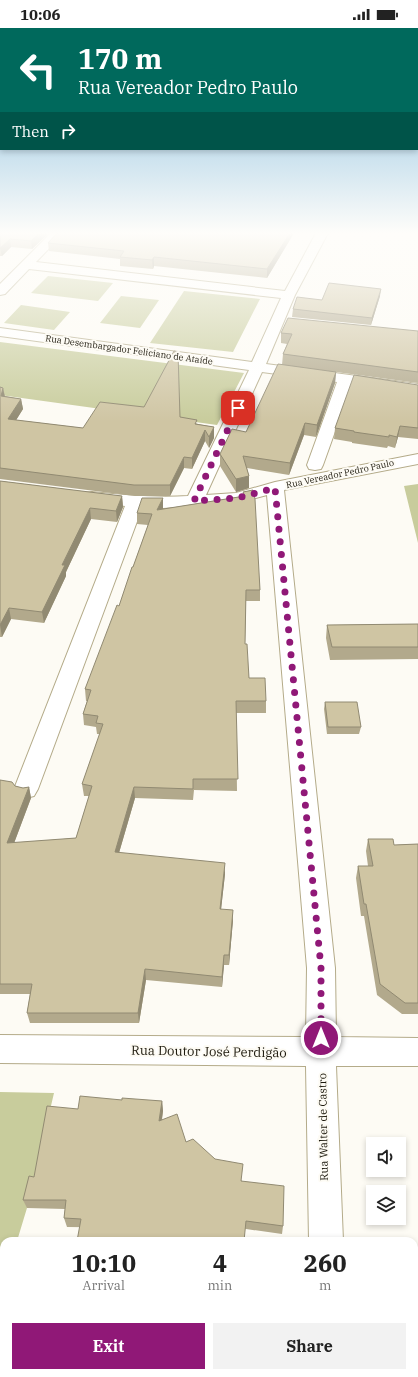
<!DOCTYPE html>
<meta charset="utf-8">
<style>
:root{--surface:#fff;--page:#f2f2f2;--text:#222;--muted:#767676;--accent:#901877}
body{margin:0;font-family:"IBM Plex Serif",serif;background:var(--page);color:var(--text);height:100vh;display:flex;flex-direction:column;font-size:15px;white-space:nowrap}
*{box-sizing:border-box;margin:0}
p{font-size:13px;color:var(--muted)}
.icon{flex:none;width:22px;height:22px;fill:none;stroke:currentColor;stroke-width:2;stroke-linecap:round;stroke-linejoin:round}
.map{position:relative;flex:1;overflow:hidden}
.panel{position:absolute;left:0px;top:1209px;width:418px;height:140px;display:flex;flex-direction:column;background:var(--surface);border-radius:12px 12px 0 0;box-shadow:0 2px 6px #0003}
.panel>*{flex:none}
.guide{position:absolute;left:0px;top:0px;width:418px;height:122px;box-shadow:0 2px 6px #0003;background:#00695c;color:#fff;overflow:hidden}
.buttons{position:absolute;left:366px;top:1109px;display:grid;gap:8px}
.buttons a{display:grid;place-items:center;width:40px;height:40px;border-radius:0px;background:var(--surface);box-shadow:0 2px 6px #0003;font-size:20px}
.pin{position:absolute;display:grid;place-items:center;width:34px;height:34px;color:#fff;margin:-17px;border-radius:8px;box-shadow:0 2px 6px #0006}
.me{position:absolute;width:44px;margin:-22px;rotate:0deg;stroke-linejoin:round;filter:drop-shadow(0 0 3px #0008)}
.turn{display:flex;align-items:center;gap:14px;height:84px;padding:0 12px;font-size:18px}
.turn .icon{width:52px;height:52px;stroke-width:2.5}
.turn b{display:block;font-size:28px;line-height:34px}
.then{display:flex;align-items:center;height:38px;padding:0 12px;background:#0003;gap:8px;font-size:15px}
.eta{display:flex;justify-content:space-evenly;align-items:center;height:68px;text-align:center}
.eta b{font-size:24px;font-weight:800;line-height:28px}
.cta{display:flex;gap:8px;margin-top:auto;padding:8px 12px}
.cta a{flex:1;height:46px;border-radius:0px;background:var(--accent);color:#fff;font-size:16px;font-weight:800;line-height:46px;text-align:center}
.cta a+a{background:var(--page);color:var(--text)}
.status{display:flex;justify-content:space-between;align-items:center;height:28px;padding:0 20px;background:var(--surface);direction:ltr}
.status svg{height:11px;fill:currentColor}
.map>svg:first-child{display:block}
</style>
<div class="status"><b>10:06</b><svg viewBox="0 0 49 12"><path d="M0 12V9h3v3zM5 12V6h3v6zM10 12V3h3v9zM15 12V0h3v12zM26 1h20v11H26zM47 4h2v5h-2z"/></svg></div>
<div class="map">
<svg width="418" height="1349" viewBox="0 0 418 1349">
<rect width="100%" height="100%" fill="#fdfbf4"/>
<path fill="#c8cc9c" d="M48,248L113,255L98,273L31,265Z
M184,263L260,271L233,324L150,315Z
M121,268L159,272L140,300L100,295Z
M21,277L70,284L54,302L4,295Z
M0,314L244,345L217,397L0,367Z
M418,456V515L404,458Z
M0,1064L54,1065L27,1180L17,1213H4V1256L0,1270Z"/>
<g fill="none" stroke-linecap="round" stroke-linejoin="round">
<defs>
<path id="minor" d="M51,205H64L36,234L285,263L316,205H328L295,267L266,336L418,356V366L352,356L323,437L321,441L315,442L309,441L307,437L337,354L262,344L206,467L236,465L275,454L418,426V436L284,462L335,940L336,1009L418,1010V1038H336L343,1213H309L306,1038L0,1035V1007L306,1009L307,940L267,467L237,475L163,480H142L38,761L34,768L26,770L18,768L14,761L125,478L86,473L83,469L86,465L92,464C124,467 155,470 188,468L249,342L0,308V300L252,334L281,270L29,241L5,266L0,267V256Z
M311,1345H347V1349H311Z"/>
</defs>
<use href="#minor" stroke="#b4ab89" stroke-width="2"/>
<use href="#minor" fill="#fff" fill-rule="evenodd"/>
</g>
<path fill="#b2a98c" d="M0,205H49L32,221L11,219L2,228H0Z
M294,205L267,250L154,238L153,241L120,238V231L49,223L48,215Z
M380,268L371,297L292,289L293,281L322,272Z
M418,303V355L336,344L335,355L316,409L304,407L289,447L247,440L249,448V460L236,464L220,438V426L246,404L282,337L283,326L287,316L281,315V305Z
M418,357V411L398,409L395,420L388,418L387,420L352,415V414L334,411L335,400Z
M0,359L3,360L5,368L21,371L23,381L16,392L83,400L180,389L198,396L214,399V410L209,420L205,413L192,441L184,440L170,468H135L0,451Z
M0,453L122,468L123,479L117,494L91,491L66,544V548L44,595L11,591L2,609H0Z
M253,462L260,562V573H246L245,616L249,650L266,673V685H236L237,763L194,762L193,772L135,770L119,825L225,846L221,881L233,892L229,937H224L222,959L146,952L139,995H30L27,985L30,966H0V752L15,758L23,760L29,759L31,770L14,815L76,810L89,768H84L82,756L100,706H97L96,699L84,697L83,686L87,673H86L85,661L119,578L148,497L137,496V485L163,470V481L243,468V464Z
M418,596V631L330,632L326,610L327,597Z
M325,674L361,699L359,706H327L324,681Z
M368,811L394,817L418,816V986H402L377,967L364,888H361L356,850L358,838H368L366,823Z
M122,1072L162,1073L163,1083L162,1092L186,1114L215,1131L242,1153L283,1198L282,1206L246,1201L67,1199L64,1190L65,1181L27,1180L23,1172L34,1149L78,1081Z
M414,1242L418,1243V1349H412V1345H414Z"/>
<path fill="#918a72" d="M39,205H49L32,221L31,213Z
M290,205H294L267,250V241Z
M10,211L11,219L2,228L0,220Z
M154,229V238L153,241L152,232Z
M381,261L380,268L371,297L372,290Z
M336,344L335,355L316,409L317,397Z
M3,360L5,370L1,368Z
M21,371L23,381L10,402L8,391Z
M305,395L304,407L289,447L290,435Z
M400,398L398,409L395,420L397,409Z
M214,399V410L209,420V409Z
M205,402V413L192,441V430Z
M184,429V440L170,468V457Z
M249,448V460L236,464V451Z
M122,468L123,479L117,494L116,483Z
M163,470V481L157,482Z
M90,480L91,491L66,544V548L44,595L42,584L62,537Z
M9,580L11,591L2,609L0,597Z
M29,759L31,770L10,826L7,815Z
M134,759L135,770L116,835L115,824Z
M225,835V846L220,891V881Z
M233,882V892L229,937V927Z
M224,927V937L222,959V949Z
M145,941L146,952L139,995L138,985Z
M162,1073L163,1083L160,1103L159,1093Z"/>
<path fill="#cfc5a3" stroke="#918a72" d="M0,205H39L31,213L10,211L0,220Z
M57,205H290L267,241L154,229L152,232L120,229L124,223L48,215Z
M329,255L381,261L372,290L293,281L297,269L322,272Z
M288,290L418,303V344L283,326L292,306L281,305Z
M174,323L178,324L180,389L197,392L195,396L214,399L209,409L205,402L192,430L184,429L170,457H134L0,440V359L3,360L1,368L21,371L8,391L83,400L100,374L144,379Z
M278,336L336,344L317,397L305,395L290,435L243,428L249,448L236,451L220,426L232,401L246,404Z
M354,347L418,357V400L400,398L397,409L389,407V409L354,404V403L335,400Z
M0,453L122,468L116,483L90,480L62,537H65L42,584L9,580L0,597Z
M253,462L255,471L260,562H246L245,616H247L249,650H265L266,673H236L238,751H193V761L134,759L115,824L225,835L220,881L233,882L229,927H224L222,949L145,941L138,985H27L32,956H0V752L12,754L15,758L23,760L29,759L7,815L76,810L92,758L82,756L103,696L96,695L98,688L83,686L91,662L85,661L117,577L119,578L132,539H133L152,486L137,485L142,470H163L157,482L245,468L243,464Z
M418,596V619H332L327,597Z
M325,674H357L361,699H328Z
M368,811H393L394,817L418,816V975H405L380,956L366,876H364L358,838H373Z
M80,1068L122,1072V1070L162,1073L159,1093L177,1086L186,1114L193,1111L215,1131L243,1136L241,1153L284,1158L283,1198L246,1193L244,1213H77L81,1191L64,1190L66,1172H23L29,1148L34,1149L47,1078L78,1081Z
M414,1242L418,1243V1348L415,1347L414,1288Z
M0,1316L4,1317V1345H241L245,1346V1349H0Z"/>
<linearGradient id="sky" x2="0" y2="1"><stop stop-color="#77b5db"/><stop offset="0.52" stop-color="#fefdfa"/><stop offset="1" stop-color="#fefdfa" stop-opacity="0"/></linearGradient>
<rect width="418" height="394" fill="url(#sky)"/>
<g fill="none" stroke-linecap="round" stroke-linejoin="round">
<path stroke="#901877" stroke-width="7" stroke-dasharray="0 12.6" d="M238,380L194,473L237,470L275,460L321,940V1010"/>
</g>
<g text-anchor="middle" stroke-width="4" stroke-linejoin="round" paint-order="stroke">
<g font-size="9" fill="#1d190d" stroke="#fdfbf4">
<text transform="translate(129 322) rotate(8)" y="3">Rua Desembargador Feliciano de Ataíde</text>
<text transform="translate(340 446) rotate(-12)" y="3">Rua Vereador Pedro Paulo</text>
</g>
<g font-size="11" fill="#1d190d" stroke="#fdfbf4">
<text transform="translate(323 1099) rotate(-91)" y="4">Rua Walter de Castro</text>
</g>
<g font-size="13" fill="#1d190d" stroke="#fdfbf4">
<text transform="translate(209 1023) rotate(1)" y="5">Rua Doutor José Perdigão</text>
</g>
</g>
</svg>
<div class="buttons">
<a><svg class="icon" aria-label="sound" viewBox="0 0 24 24"><path d="M4 9h4l5-4v14l-5-4H4zM17 9q2 3 0 6"/></svg></a>
<a><svg class="icon" aria-label="layers" viewBox="0 0 24 24"><path d="M12 4l9 5-9 5-9-5zM3 14l9 5 9-5"/></svg></a>
</div>
<div class="pin" style="left:238px;top:380px;background:#d93025"><svg class="icon" aria-label="arrive" viewBox="0 0 24 24"><path d="M6 21V4h12l-3 4 3 4H6"/></svg></div>
<svg class="me" style="left:321px;top:1010px" viewBox="-20 -20 40 40"><circle r="17" fill="#901877" stroke="#fff" stroke-width="3"/><path d="M0-11L8 9 0 5-8 9z" fill="#fff"/></svg>
<div class="guide">
<div class="turn"><svg class="icon" aria-label="left" viewBox="0 0 24 24"><path d="M17 20v-9H6M10 6l-5 5 5 5"/></svg><div><b>170 m</b>Rua Vereador Pedro Paulo</div></div>
<div class="then">Then<svg class="icon" aria-label="right" viewBox="0 0 24 24"><path d="M7 20v-9h11M14 6l5 5-5 5"/></svg></div>
</div>
<section class="panel">
<div class="eta">
<div><b>10:10</b><p>Arrival</p></div>
<div><b>4</b><p>min</p></div>
<div><b>260</b><p>m</p></div>
</div>
<div class="cta"><a>Exit</a><a>Share</a></div>
</section>
</div>
